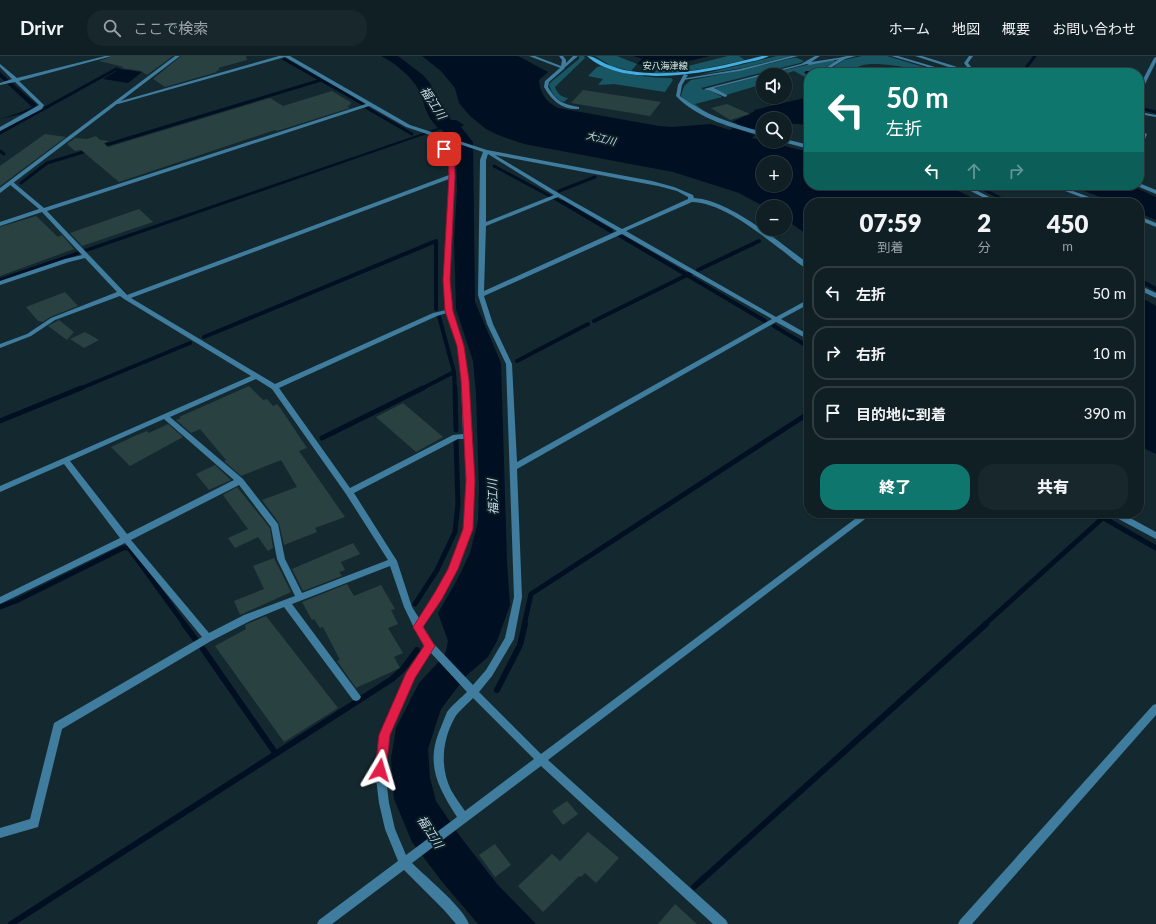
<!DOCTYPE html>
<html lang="ja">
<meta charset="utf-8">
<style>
:root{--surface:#0f1f23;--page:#18272b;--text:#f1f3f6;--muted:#9ba2a6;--line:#2f3d41;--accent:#0f766e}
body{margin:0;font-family:Lato,"Noto Sans JP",sans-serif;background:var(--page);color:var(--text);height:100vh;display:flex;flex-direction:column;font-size:15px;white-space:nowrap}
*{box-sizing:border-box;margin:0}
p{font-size:13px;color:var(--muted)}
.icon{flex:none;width:22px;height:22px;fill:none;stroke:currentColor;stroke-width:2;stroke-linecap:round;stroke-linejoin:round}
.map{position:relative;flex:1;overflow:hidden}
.side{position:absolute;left:804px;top:142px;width:340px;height:320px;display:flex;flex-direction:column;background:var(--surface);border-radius:16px;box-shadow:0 1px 3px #0004,0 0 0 1px var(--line)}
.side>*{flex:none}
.top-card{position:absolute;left:804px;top:12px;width:340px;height:122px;border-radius:16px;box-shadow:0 1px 3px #0004,0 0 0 1px var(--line);background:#0f766e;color:#fff;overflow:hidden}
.tools{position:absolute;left:756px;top:12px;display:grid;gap:8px}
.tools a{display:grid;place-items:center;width:36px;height:36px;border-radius:50%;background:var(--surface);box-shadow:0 1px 3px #0004,0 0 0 1px var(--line);font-size:20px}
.pin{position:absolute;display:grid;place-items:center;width:34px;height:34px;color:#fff;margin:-17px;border-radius:8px;box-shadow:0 2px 6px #0006}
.me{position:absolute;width:44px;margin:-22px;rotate:7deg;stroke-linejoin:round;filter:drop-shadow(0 0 3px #0008)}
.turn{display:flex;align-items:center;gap:14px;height:84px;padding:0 16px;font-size:18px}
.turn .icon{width:52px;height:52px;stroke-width:2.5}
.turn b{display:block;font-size:28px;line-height:34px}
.lanes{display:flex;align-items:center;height:38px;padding:0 16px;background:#0003;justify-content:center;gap:20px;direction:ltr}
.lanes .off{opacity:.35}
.eta{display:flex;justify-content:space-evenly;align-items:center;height:68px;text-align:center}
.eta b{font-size:24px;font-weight:800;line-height:28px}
.cta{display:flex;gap:8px;margin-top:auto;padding:8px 16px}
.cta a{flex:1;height:46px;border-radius:16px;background:var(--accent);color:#fff;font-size:16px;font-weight:800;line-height:46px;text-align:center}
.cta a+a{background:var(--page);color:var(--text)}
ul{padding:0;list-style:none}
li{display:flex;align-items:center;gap:12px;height:54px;margin:0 8px 6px;padding:0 8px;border:2px solid var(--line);border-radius:16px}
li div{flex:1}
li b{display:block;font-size:15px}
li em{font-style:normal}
header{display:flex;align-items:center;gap:24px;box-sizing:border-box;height:56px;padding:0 20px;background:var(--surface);border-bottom:1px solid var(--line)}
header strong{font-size:19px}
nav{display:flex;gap:22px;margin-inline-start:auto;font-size:14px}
.search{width:280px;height:36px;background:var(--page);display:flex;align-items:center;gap:10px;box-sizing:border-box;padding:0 14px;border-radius:16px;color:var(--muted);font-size:15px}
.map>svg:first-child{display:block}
</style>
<header>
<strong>Drivr</strong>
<div class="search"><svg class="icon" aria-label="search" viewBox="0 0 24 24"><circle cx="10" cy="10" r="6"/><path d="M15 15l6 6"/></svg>ここで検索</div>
<nav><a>ホーム</a><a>地図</a><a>概要</a><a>お問い合わせ</a></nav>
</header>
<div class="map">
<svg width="1156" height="868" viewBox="0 0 1156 868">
<rect width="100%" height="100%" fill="#14292f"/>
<path fill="#195664" d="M579,0H584L585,2L555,31C557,37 561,41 568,42L564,46C557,45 551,36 549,29L551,26L579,3Z
M595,0H617L637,8L631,15L611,10Z
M728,0H739L745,4C714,11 686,17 654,17L660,11H684Z
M777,0H791L742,12L699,19Z
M862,0H887L943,17C923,17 870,0 855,13H835L832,12L844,4Z
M793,2H797L804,5L800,7L701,32L704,34H710L722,41L695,48L705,56L688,47L681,40L684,30L691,24L739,15Z
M829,4H834L835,6L826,11L827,16L806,15L807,19H809V23L794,15L781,19L776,16Z
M600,10C624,18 646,22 671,22L673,24L665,36L614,28L598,29L603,23L588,20L597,11Z
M763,19V28L726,39L715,33L716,32Z"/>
<path fill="#010f23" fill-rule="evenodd" d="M381,0H398L423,19L430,27L442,52L451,64H456L464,69L461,71L473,86L475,246L501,307L507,506L510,549L497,585L488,601L466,620L441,653L428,693L430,722L436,745L459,779L497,828L536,868H478L443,827L412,786L394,743L391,702L396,672L419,627L445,599L448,585L438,557L457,524L470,497L478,465L479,432L476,338L473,305L456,253L454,185L457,133L456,93L452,84L441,73L0,226V222L438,72C422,56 426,44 415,28C407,17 393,6 381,0Z
M422,0H518L548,16L539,24C540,37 546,46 558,52L659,70L672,71L711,68L730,74L733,72L755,79L752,82L809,96V129H946L983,147H809V180L785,163V151H765L739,137L673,116L524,88L498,79L486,73L470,60L459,47L455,32L441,15ZM763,107H785V129H763Z
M633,0H710L689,5L664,6L660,11L637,8L642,3Z
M120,13L142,16L128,27L103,23Z
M861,14L923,15L932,17H809V19L804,17L806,15L849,16Z
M0,16L37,49C29,58 11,60 0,63L21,56L32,51L0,21Z
M809,41V69L785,67V63H763V70L754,74L736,68L737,67L732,66L755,55L754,54Z
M1068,129H1130L1156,141V164L1139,157V147H1116Z
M1139,240L1156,250V398L1139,390Z"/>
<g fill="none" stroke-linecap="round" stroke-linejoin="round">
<path stroke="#010f23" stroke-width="3" d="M284,3L363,48
M1022,17L1035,0
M367,52L412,78
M1139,52L1156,56
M0,77L116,13L119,14
M99,91L321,24
M0,95L4,98
M494,110L563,147
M21,127L47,107L90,94
M975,129L1010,147
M559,135L595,121"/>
<path stroke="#010f23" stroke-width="4" d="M562,146L611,175
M1008,146L1010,147
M619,179L765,265
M698,214L759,185
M1139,224L1156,233
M439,260L454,316L455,333
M594,265L691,217
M774,270L809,291
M204,281L436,185V253
M517,305L588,268
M79,333L190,287
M421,333L454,316"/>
<path stroke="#010f23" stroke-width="5" d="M455,332L456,374
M0,365L81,332
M322,382L423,332
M1095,457L1156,492
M415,548L437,514L455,476L458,448L456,384
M0,551L16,545L123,492H129L185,569
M524,569L531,538L809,357
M984,569L1107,458"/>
<path stroke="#010f23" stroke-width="6" d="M184,568L196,584
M203,593L276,698
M497,634L520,589L525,568
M694,831L986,568
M11,868L392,623L402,614L417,594"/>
</g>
<path fill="#2a4142" d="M113,0H173L147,19L141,15L121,12L124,11L99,5Z
M181,0H246L247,4L218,12L220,14L216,15L217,16L165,31L153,23Z
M583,34L661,46L650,60L571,47Z
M332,35L352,47L349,48L351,49L347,50L350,52L277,75L275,74L119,126L81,94L75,95L67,88L75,82L87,83L96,80L100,84L109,85L104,87L108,91L270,42L283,50Z
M727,48L750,58L730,64L711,52Z
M45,78L66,81L0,130V110Z
M139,153L153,166L82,190L70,177Z
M36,160L58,181L62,179L74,193L0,220V171Z
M65,236L78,250L50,261L43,266L38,265L26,251Z
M59,264L74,276L67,284L48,270Z
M85,276L99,284L84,292L70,283Z
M249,330L263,344L267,343L273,350L277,348L281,353L307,392L299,395L345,461L315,472L317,476L284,489L279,467L262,444L297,431L281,404L241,420L224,405L226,404L200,373L191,377L176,364L181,362L179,361Z
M403,347L443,381L416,396L376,361Z
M168,368L183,381L130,410L111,391L137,379L147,375L149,377Z
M215,409L231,424L209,434L196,418Z
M237,431L270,472L273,492L268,495L258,481L235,492L228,482L248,473L223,439Z
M353,487L360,498L341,506L345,514L339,516L342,520L303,535L292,513Z
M274,502L291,536L240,559L234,545L264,533L253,510Z
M347,528L354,540L381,529L395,553L391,554L398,568L388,572L403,597L394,601L400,612L356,632L337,605L340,604L323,571L320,572L314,563L312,564L302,546Z
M266,560L338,652L284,686L215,590L246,573L245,569Z
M567,745L578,758L563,769L552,755Z
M588,776L619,802L596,827L585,817L581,821L579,820L543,856L518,830L552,798L560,805Z
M495,788L511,809L495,821L479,799Z
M675,848L697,868H658Z"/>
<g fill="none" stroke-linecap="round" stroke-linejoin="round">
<path fill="#3f7c9d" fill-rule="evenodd" d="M791,0H798L740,15L683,24L681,23L740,13Z
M815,0H820L811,6L844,1L846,2L809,9L807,8L714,32L727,39V40L725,41L709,34H706L704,33L801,8Z
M561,11L565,12L549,26L548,31C557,46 563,48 579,51V53C562,54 552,45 544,31L545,25Z
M785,22L790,24L788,25H785Z"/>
<path fill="#3f7c9d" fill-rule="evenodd" d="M105,0H112L19,25L44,49L42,53L0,75V71L39,49L15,26L0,29V27L12,23L0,11V8L17,22Z
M279,0H290L410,69L487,94L652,125L674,131L693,139L694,142C730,144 780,187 809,208V213C800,210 791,201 783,195C759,177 723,147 692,146L626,175L776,261L809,243V248L781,263L809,279V284L776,266L517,413L522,541L514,583L492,620L479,636L541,698L863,457H873L548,704L726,864L728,868H713L541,710L412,807C427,822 462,850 469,868H456L444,854L404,814L332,868H317L319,864L398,805L385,773L379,747L375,714L379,679L407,617L425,590L416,574H415L404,551L390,510L292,548L359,638L361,641L359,644L356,645L353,644L284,551L250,565L211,585L62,673L38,771L0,782V772L30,763L54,667L202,581L125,487L0,548V541L120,482L64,408L0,436V430L251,320L124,243L120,240L55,264L31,280L0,292V288L27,278L51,262L117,236L85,202L69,206L0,229V225L65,203L82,199L42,156L0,170V166L39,153L8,127L13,126L44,152L366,48L285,1L118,48L114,47ZM369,50L406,71L430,79L435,89L448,99L449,119L127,239L47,155ZM435,80L483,96L480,104L478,239L487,268L506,308L514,541L505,582L486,614L473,629L433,587L423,570L441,542L457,513L472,473L474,424L469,324L464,290L452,255L449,224L455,120L454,98L439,87ZM488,98L554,139L486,166V104ZM495,99L658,130L677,135L688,141V143L622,173L560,138ZM449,123L443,224L446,254L433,257L275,328L131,242ZM558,141L617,175L484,235L486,170ZM622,178L772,263L517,406L512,308L493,268L484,240ZM447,257L458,290L461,324L463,378L453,379L350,432L279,332L437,260ZM256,323L272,333L346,438L388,504L302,537L285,503L278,468L243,423L170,361ZM164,363L234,424L127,478L70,405ZM458,383H464L466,424L464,473L449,513L419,562L412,551L397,505L354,437ZM239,429L271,471L277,503L295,540L244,559L209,577L131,484ZM431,597L467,636C461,642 452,649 447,656C445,661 443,666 441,671C425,707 437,730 457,761L406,799L395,773L389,747L385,714L389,679L414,622ZM473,642L534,703L465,755C460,748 455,741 451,734C440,712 442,685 454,663C458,655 467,649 473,642Z
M529,0H535L561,10L562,4L559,0H563L566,4V7L573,0H578L563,13Z
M847,0H856L845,3L832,11L836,17H832L827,11L842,1Z
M915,0H922L970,15L964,7L969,0H973L968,7L976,17H967Z
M1156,1V6L1141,36L1139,37V31L1154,2Z
M684,18L688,19L682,29L680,40C705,59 733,68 763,76V80C733,72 698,63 676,40L678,29Z
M1139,75L1147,78L1142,90L1139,92V84L1141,79H1139Z
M785,83L809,89V93L783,86L782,85H785Z
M1139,127L1156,134V138L1137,130L1136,129H1139Z
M959,129H966L1001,147H994Z
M1049,129H1057L1105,147H1097Z
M1139,160L1156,167V171L1139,164Z
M1139,229L1156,237V242L1139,234Z
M1110,457H1121L1156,476V483L1111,459Z
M1156,648V659L972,868H958L960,864L1153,649Z"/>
<path fill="#3f7c9d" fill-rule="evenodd" d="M175,0H180L0,137V132Z
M891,0H898L955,17H948Z
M1139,56L1156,59V61L1139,58Z"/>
<path fill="#44ade2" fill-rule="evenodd" d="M587,0C594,0 600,5 606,8C614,11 622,14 630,15C675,22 718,11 762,0H769C760,5 747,6 737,9C696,19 621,31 587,0Z"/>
</g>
<path fill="#e11d48" stroke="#92132f" d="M442,92H446L454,98L455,120L450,224L453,255L464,290L469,324L475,424L473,473L458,513L442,543L423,571L435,590L415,622L390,679L386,714L385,718L380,719L376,718L375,714L379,679L406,617L424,590L413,571L434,538L448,513L463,473L466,424L461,324L457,290L445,255L443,224L449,120L448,99L442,94Z"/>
<g text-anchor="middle" stroke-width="4" stroke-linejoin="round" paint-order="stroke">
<g font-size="9" fill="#e3f0f3" stroke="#0b2025">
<text x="665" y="13">安八海津線</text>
</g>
<g font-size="10" font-style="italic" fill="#cad9eb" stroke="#0b2025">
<text transform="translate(601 82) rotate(13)" y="4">大江川</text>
</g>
<g font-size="12" font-style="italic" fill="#cad9eb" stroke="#0b2025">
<text transform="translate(433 47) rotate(57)" y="4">福江川</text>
<text transform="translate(493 441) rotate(-92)" y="4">福江川</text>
<text transform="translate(430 776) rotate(57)" y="4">福江川</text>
</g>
</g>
</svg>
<div class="tools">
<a><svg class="icon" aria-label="sound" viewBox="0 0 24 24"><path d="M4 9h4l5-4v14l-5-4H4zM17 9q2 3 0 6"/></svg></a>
<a><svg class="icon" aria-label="search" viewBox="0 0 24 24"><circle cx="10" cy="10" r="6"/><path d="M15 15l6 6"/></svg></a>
<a>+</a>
<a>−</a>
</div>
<div class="pin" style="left:444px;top:93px;background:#d93025"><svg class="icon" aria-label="arrive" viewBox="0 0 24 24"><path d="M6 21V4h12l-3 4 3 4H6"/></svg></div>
<svg class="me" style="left:380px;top:714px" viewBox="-20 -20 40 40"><path d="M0-17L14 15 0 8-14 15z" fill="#e11d48" stroke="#fff" stroke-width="4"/></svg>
<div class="top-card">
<div class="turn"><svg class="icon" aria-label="left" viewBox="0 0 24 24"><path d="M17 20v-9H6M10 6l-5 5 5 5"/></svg><div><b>50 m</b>左折</div></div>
<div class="lanes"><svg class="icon" aria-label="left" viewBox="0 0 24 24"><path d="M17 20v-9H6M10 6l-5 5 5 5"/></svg><svg class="icon off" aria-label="ahead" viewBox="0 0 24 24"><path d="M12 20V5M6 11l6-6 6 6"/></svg><svg class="icon off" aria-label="right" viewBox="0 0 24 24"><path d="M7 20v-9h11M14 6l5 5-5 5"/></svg></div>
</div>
<section class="side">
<div class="eta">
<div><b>07:59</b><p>到着</p></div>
<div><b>2</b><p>分</p></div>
<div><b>450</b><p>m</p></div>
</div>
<ul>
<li><svg class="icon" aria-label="left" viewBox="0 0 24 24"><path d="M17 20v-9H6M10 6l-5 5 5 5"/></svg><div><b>左折</b></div><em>50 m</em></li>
<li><svg class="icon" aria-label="right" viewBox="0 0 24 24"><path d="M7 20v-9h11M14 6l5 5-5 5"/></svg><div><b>右折</b></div><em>10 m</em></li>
<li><svg class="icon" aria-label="arrive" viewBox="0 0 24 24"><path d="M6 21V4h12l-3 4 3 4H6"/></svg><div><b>目的地に到着</b></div><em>390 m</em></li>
</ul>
<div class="cta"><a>終了</a><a>共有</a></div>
</section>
</div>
